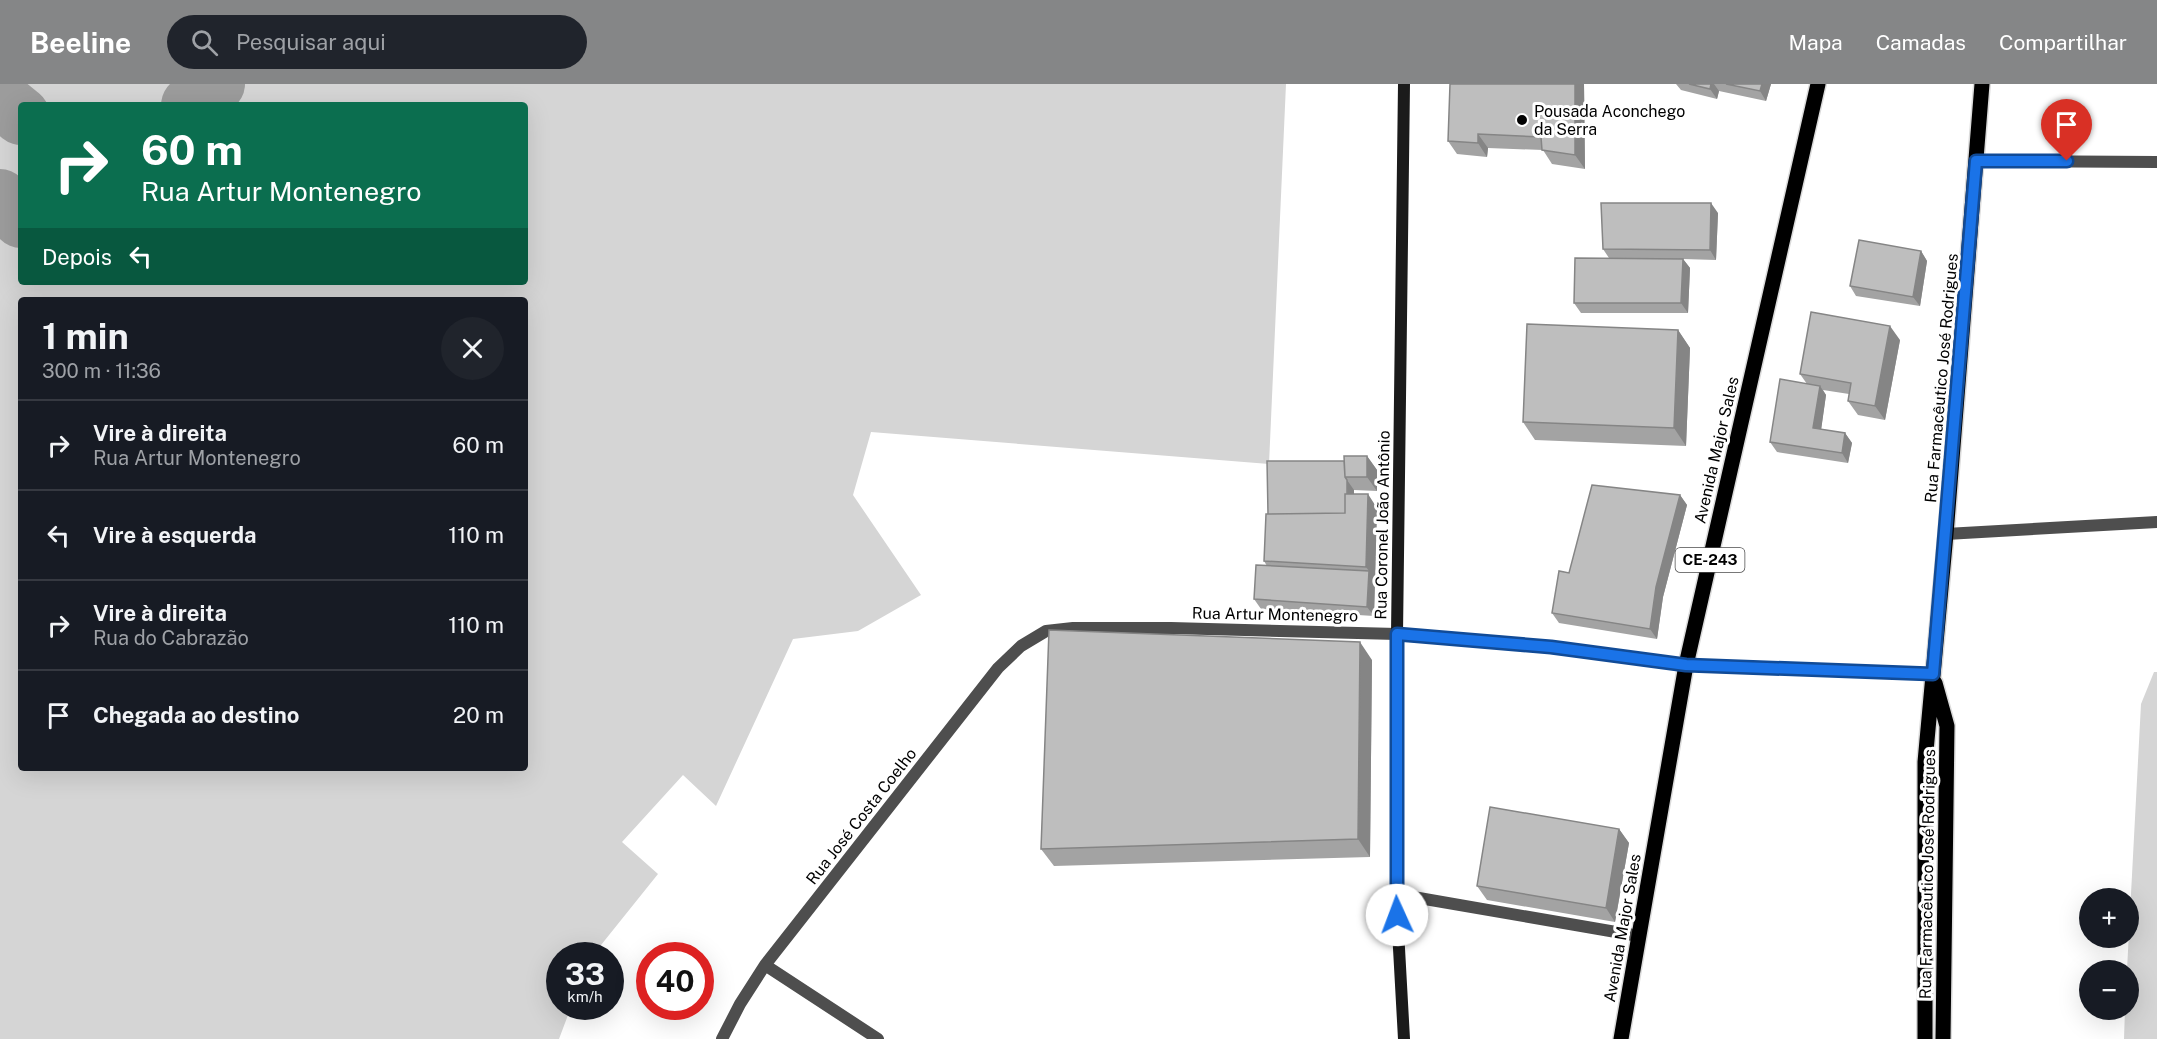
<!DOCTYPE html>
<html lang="pt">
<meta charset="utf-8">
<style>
:root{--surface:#171b24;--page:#20242c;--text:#f1f3f6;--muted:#9ea1a6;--line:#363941;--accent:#858687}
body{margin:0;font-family:"Public Sans",sans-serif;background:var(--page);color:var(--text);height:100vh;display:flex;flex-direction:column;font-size:22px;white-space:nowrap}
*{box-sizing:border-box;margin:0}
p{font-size:20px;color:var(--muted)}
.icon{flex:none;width:33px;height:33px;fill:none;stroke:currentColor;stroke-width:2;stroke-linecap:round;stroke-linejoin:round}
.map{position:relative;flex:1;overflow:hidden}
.details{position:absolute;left:18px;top:213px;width:510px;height:474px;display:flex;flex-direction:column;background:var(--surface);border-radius:6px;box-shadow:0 6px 24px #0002}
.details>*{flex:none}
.guide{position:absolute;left:18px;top:18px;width:510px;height:183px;border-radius:6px;box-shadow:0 6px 24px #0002;background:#0b6e4f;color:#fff;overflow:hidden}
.controls{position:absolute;left:2079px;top:804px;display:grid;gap:12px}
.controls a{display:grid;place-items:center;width:60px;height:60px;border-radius:50%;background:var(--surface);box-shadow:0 6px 24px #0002;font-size:30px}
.speed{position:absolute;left:546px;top:858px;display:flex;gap:12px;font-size:30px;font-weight:700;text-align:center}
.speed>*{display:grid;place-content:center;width:78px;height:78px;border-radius:50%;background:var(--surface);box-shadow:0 6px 24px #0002;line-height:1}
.speed small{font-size:15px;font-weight:400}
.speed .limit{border:9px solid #d22;background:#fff;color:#111}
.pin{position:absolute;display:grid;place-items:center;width:51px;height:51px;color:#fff;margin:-62px -26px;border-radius:50% 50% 50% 0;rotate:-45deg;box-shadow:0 0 6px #0007}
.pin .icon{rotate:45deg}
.me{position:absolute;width:66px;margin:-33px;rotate:358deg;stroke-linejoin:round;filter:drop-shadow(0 0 4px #0008)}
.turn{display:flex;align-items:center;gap:21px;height:126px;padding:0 24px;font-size:27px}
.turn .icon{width:78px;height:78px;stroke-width:2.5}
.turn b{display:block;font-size:42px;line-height:51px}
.then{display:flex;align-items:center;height:57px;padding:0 24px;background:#0003;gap:12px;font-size:22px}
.round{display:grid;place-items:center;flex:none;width:63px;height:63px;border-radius:32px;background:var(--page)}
.head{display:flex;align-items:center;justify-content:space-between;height:102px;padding:0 24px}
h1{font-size:36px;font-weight:700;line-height:45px}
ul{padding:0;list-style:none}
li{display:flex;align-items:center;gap:18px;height:90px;padding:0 24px;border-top:2px solid var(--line)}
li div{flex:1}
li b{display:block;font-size:22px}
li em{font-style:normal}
header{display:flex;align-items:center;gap:36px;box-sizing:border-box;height:84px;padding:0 30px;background:var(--accent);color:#fff}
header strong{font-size:28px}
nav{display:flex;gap:33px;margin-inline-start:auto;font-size:21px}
.search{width:420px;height:54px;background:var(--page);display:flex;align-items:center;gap:15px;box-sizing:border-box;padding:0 21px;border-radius:33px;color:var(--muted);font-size:22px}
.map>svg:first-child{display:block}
</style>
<header>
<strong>Beeline</strong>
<div class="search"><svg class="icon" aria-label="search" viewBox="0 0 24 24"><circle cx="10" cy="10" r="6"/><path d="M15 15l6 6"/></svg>Pesquisar aqui</div>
<nav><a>Mapa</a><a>Camadas</a><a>Compartilhar</a></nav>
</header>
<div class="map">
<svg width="2157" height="955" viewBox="0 0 2157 955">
<rect width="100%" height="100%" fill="#fff"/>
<path fill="#d5d5d5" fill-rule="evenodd" d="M0,0H1286L1269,380L871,348L853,411L921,511L858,547L793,555L716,722L683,691L622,758L658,790L593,871L560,872V922L571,923L559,955H0ZM21,21H525V198H21ZM21,216H525V684H21Z
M2154,588H2157V955H2124L2125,926H2128L2127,886L2141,620Z"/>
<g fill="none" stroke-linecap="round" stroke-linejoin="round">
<path stroke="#9c9c9c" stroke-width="58" d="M0,15L21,32
M190,21L216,0
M0,114L21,135"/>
<defs>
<path id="primary" d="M1935,599L1947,642L1943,955
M1621,955L1686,581L1818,0
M1925,955V678L1946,450L1982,0"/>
</defs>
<use href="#primary" stroke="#dbdbdb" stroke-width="18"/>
<path stroke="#4e4e4e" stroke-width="12" d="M1976,77L2157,78
M1946,450L2157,438
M1396,810L1639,852
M765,881L878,955
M722,955L740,920L765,881L998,584L1021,562L1046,547L1073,544H1171L1397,550L1551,563L1686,581L1933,590"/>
<path stroke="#1b1b1b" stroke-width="12" d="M1404,955L1396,810L1397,550L1404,0"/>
<use href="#primary" stroke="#000" stroke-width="15"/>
</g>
<path fill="#a3a3a3" d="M1584,0L1585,85L1552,80L1543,66L1488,64L1487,73L1457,70L1448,57Z
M1676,0H1771L1766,17L1719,7L1717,15L1681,6Z
M1718,129L1716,176L1683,175L1690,184L1688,229H1581L1574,219L1609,174L1603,165Z
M1921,167L1927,177L1920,222L1856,212L1850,202Z
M1678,246L1690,264L1686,362L1535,356L1523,338Z
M1900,256L1885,336L1858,331L1848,317L1849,310L1823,306L1826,311L1821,345L1845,349L1852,359L1848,379L1777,368L1770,358L1807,300L1800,290Z
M1367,372L1377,386V407L1354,406V410L1377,424L1374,532L1261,525L1254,515L1267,482L1264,477L1268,430L1344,377Z
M1680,411L1687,421L1663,513L1657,555L1559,539L1552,529L1569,489Z
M1372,576L1370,773L1054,782L1041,765Z
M1619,745L1629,759L1615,838L1487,816L1477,802Z"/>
<path fill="#858585" d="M1575,0H1584L1585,85L1575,71Z
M1711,0H1714L1719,7L1717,15L1710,5Z
M1762,0H1771L1766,17L1760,7Z
M1478,50L1488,64L1487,73L1478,59Z
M1711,119L1718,129L1716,176L1710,166Z
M1921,167L1927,177L1920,222L1913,213Z
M1683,175L1690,184L1688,229L1681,219Z
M1890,242L1900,256L1885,336L1875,322Z
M1678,246L1690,264L1686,362L1674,344Z
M1820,302L1826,311L1820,354L1813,344Z
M1845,349L1852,359L1848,379L1842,369Z
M1367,372L1377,386V407L1367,393Z
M1347,396L1354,406V443L1348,433Z
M1368,410L1377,424L1374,532L1367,523L1369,487L1366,483Z
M1680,411L1687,421L1663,513L1657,555L1650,545L1656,503Z
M1360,558L1372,576L1370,773L1358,755Z
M1619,745L1629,759L1615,838L1606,824Z"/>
<path fill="#bebebe" stroke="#858585" stroke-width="1.5" d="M1450,0H1575V71L1542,66L1541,53L1478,50V59L1448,57Z
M1689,0H1711L1710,5Z
M1726,0H1762L1760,7Z
M1601,119H1711L1710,166L1603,165Z
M1859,156L1921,167L1913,213L1850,202Z
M1575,174L1683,175L1681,219H1574Z
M1811,228L1890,242L1875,322L1848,317L1851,299L1800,290Z
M1527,240L1678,246L1674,344L1523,338Z
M1780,295L1820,302L1813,344L1845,349L1842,369L1770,358Z
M1344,372H1367V393H1345Z
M1267,377H1344L1345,393L1347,396V410H1345V429L1268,430Z
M1592,401L1680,411L1656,503L1650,545L1552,529L1559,487L1569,489Z
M1345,410H1368L1366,483L1264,477L1266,430L1345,429Z
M1256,481L1369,487L1367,523L1254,515Z
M1049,546L1360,558L1358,755L1041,765Z
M1490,723L1619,745L1606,824L1477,802Z"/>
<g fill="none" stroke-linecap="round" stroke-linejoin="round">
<defs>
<path id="route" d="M1397,831V550L1551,563L1686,581L1933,590L1976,77H2067"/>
</defs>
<use href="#route" stroke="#114b97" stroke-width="15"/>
<use href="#route" stroke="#1a73e8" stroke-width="10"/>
</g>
<circle fill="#000" stroke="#fff" stroke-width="2" cx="1522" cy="36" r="6"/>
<g text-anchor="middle" stroke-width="6" stroke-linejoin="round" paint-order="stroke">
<rect fill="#fff" stroke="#4c4c4c" stroke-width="1.5" x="1675.5" y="464" width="69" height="24" rx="4.5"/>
<g font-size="15" font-weight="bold" fill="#000">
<text x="1710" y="481">CE-243</text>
</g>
<g font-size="16" fill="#000" stroke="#fff" text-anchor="start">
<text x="1534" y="33">Pousada Aconchego<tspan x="1534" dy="18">da Serra</tspan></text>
</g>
<g font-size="16" fill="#000" stroke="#fff">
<text transform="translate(1941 294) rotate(-85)" y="6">Rua Farmacêutico José Rodrigues</text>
<text transform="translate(1716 366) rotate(-77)" y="6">Avenida Major Sales</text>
<text transform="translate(1382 441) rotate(-89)" y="6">Rua Coronel João Antônio</text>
<text transform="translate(1275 530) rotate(1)" y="6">Rua Artur Montenegro</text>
<text transform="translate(861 732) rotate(-52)" y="6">Rua José Costa Coelho</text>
<text transform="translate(1927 790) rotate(-89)" y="6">Rua Farmacêutico José Rodrigues</text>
<text transform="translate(1622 844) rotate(-80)" y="6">Avenida Major Sales</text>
</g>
</g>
</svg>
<div class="controls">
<a>+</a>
<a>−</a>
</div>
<div class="speed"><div>33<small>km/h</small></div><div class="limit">40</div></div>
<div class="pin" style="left:2067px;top:77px;background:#d93025"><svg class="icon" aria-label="arrive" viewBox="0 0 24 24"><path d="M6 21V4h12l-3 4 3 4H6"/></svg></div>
<svg class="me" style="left:1397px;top:831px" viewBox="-20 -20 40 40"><circle r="19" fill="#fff"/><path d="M0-13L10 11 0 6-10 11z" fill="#1a73e8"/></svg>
<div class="guide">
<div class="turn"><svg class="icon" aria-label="right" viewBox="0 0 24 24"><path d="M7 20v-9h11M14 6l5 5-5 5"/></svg><div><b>60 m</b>Rua Artur Montenegro</div></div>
<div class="then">Depois<svg class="icon" aria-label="left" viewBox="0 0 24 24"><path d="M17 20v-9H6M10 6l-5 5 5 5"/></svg></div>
</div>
<section class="details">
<div class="head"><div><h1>1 min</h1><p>300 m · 11:36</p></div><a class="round"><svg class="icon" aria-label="close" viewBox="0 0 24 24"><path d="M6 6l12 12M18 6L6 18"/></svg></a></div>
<ul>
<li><svg class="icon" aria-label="right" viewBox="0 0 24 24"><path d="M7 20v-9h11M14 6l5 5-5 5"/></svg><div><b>Vire à direita</b><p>Rua Artur Montenegro</p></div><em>60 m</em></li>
<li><svg class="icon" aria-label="left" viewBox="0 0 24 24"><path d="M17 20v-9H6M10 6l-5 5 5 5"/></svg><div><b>Vire à esquerda</b></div><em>110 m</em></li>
<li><svg class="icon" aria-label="right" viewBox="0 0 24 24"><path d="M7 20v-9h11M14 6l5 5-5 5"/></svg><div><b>Vire à direita</b><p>Rua do Cabrazão</p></div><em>110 m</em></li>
<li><svg class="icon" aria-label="arrive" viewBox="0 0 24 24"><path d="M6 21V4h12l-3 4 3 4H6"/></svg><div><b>Chegada ao destino</b></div><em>20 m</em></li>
</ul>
</section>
</div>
